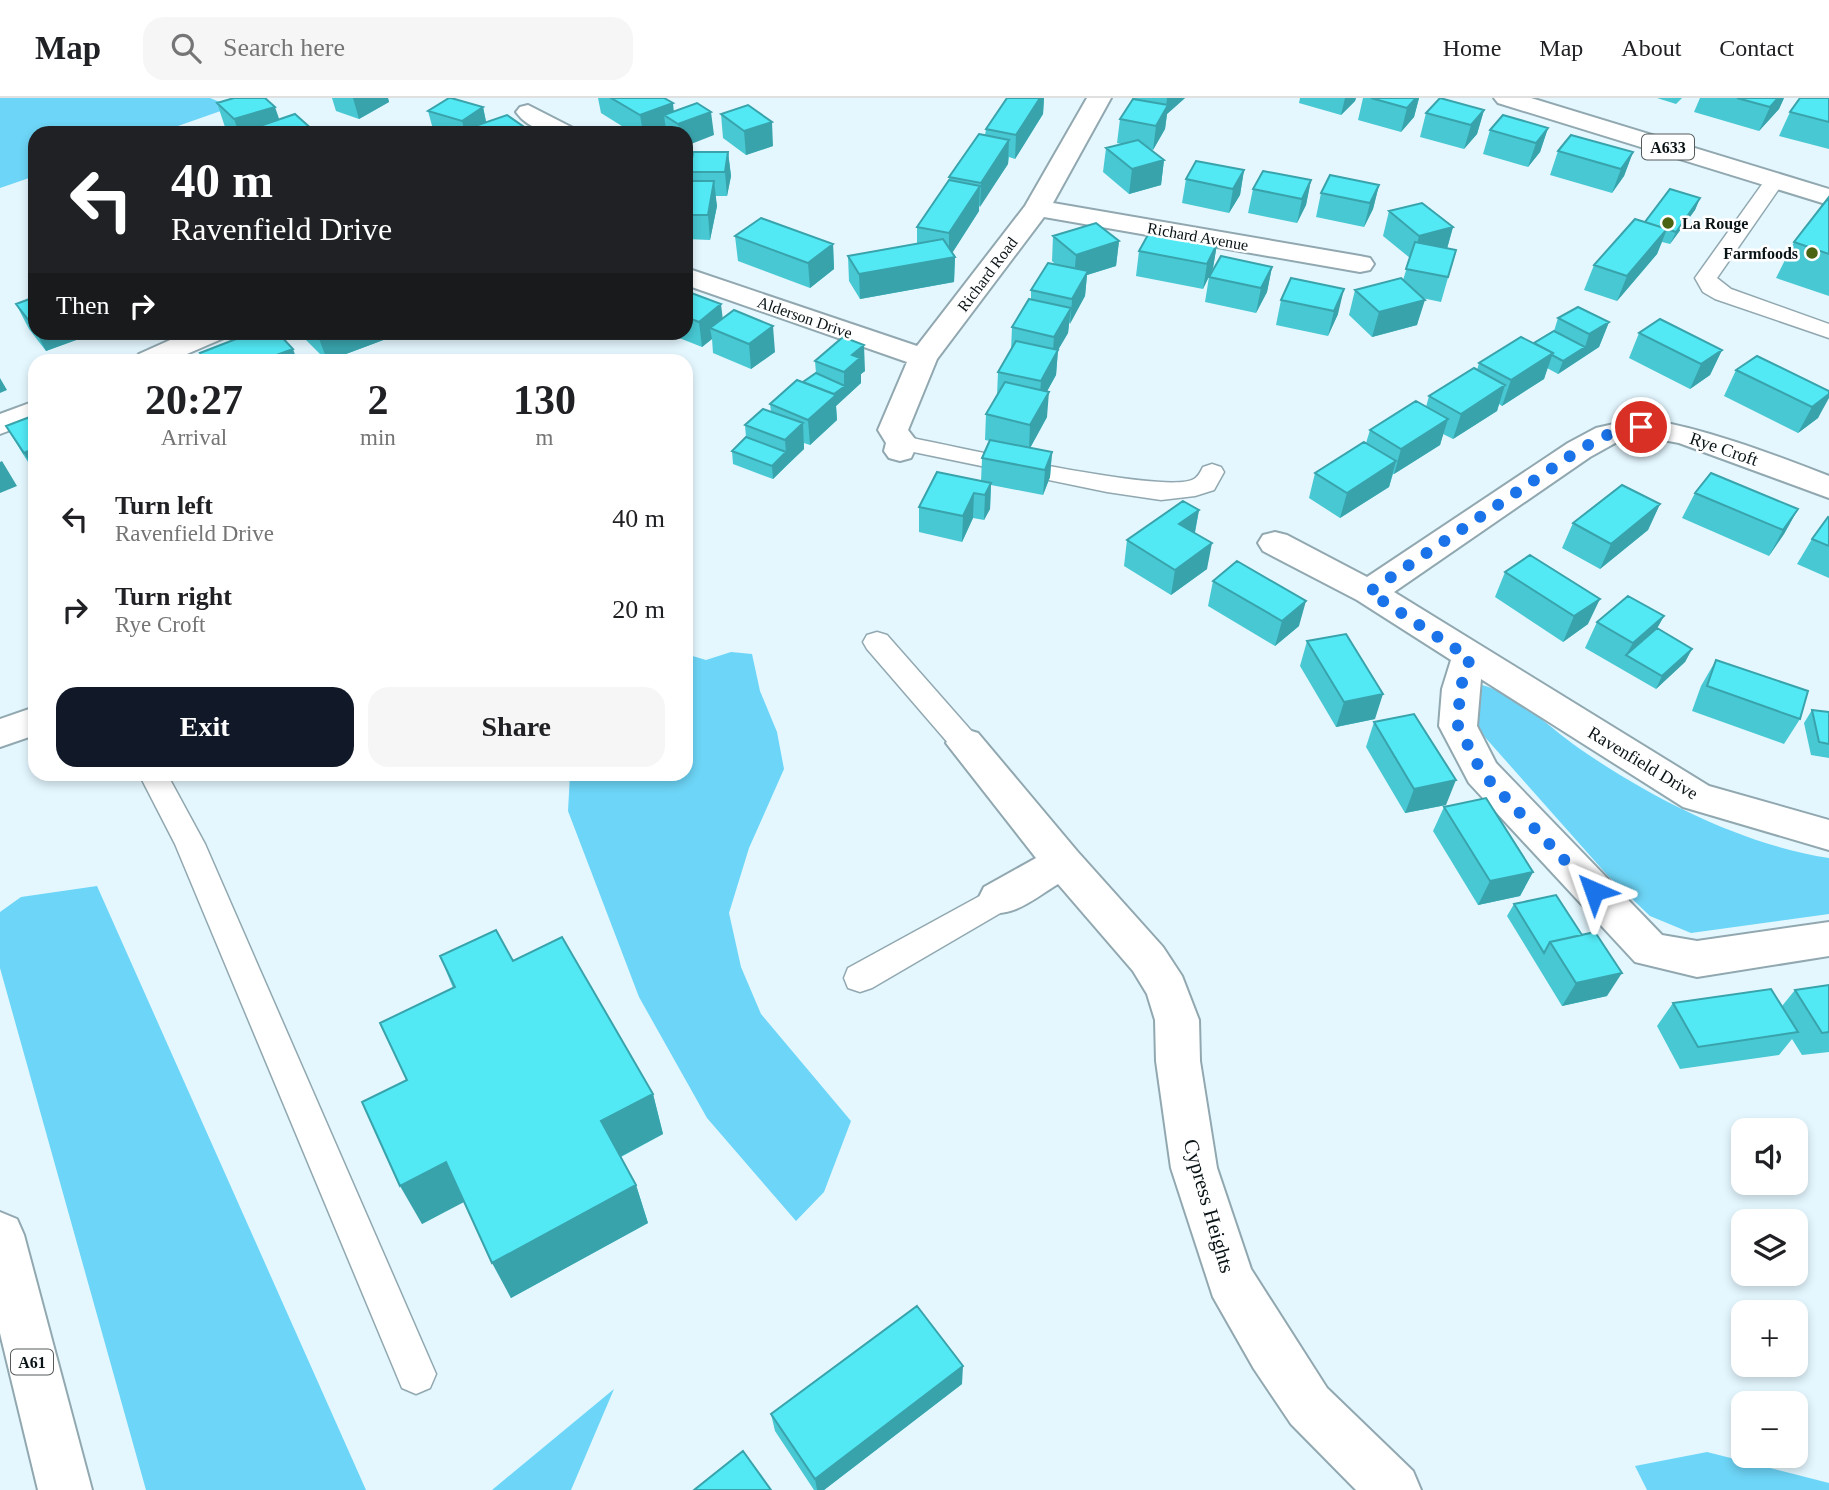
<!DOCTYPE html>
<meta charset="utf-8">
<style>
:root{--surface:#fff;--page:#f6f6f6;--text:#202124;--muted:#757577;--line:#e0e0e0;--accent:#111827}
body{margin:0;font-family:"Times New Roman",serif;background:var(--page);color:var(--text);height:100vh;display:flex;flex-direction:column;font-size:26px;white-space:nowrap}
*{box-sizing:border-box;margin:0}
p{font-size:23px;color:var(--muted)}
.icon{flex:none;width:38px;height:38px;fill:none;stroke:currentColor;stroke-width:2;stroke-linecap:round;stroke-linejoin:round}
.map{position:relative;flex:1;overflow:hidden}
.details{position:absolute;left:28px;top:256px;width:665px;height:427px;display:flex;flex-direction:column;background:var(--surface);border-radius:21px;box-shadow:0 4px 10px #0003}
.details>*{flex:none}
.top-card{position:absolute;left:28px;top:28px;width:665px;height:214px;border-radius:21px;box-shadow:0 4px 10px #0003;background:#202124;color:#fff;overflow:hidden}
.buttons{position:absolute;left:1731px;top:1020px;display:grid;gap:14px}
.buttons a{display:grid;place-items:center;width:77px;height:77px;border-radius:14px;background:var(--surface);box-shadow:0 4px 10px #0003;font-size:35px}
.pin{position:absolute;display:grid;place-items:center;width:60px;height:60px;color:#fff;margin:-30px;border:4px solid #fff;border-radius:50%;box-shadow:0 2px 7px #0007}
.me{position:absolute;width:77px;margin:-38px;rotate:317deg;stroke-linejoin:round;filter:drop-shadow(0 0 5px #0008)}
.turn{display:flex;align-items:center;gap:24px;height:147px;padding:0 28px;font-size:32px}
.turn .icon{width:91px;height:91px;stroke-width:2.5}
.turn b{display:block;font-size:49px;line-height:60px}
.then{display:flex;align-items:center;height:66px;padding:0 28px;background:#0003;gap:14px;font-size:26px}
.eta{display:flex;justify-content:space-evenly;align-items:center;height:119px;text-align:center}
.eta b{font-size:42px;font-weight:700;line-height:49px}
.action{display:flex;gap:14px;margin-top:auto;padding:14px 28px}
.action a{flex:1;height:80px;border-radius:21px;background:var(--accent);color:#fff;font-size:28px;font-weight:700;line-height:80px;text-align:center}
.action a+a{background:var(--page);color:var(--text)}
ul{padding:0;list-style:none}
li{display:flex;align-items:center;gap:21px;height:91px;padding:0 28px}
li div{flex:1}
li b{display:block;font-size:26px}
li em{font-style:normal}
header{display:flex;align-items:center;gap:42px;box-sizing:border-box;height:98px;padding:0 35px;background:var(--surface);border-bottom:2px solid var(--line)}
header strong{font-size:33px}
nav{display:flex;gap:38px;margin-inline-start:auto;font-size:24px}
.search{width:490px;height:63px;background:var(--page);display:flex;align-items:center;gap:18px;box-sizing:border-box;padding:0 24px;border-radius:21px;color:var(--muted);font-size:26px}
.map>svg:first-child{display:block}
</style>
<header>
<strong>Map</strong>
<div class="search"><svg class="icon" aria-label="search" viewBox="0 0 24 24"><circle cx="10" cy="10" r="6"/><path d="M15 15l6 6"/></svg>Search here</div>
<nav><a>Home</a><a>Map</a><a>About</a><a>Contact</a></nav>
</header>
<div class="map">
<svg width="1829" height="1392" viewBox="0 0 1829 1392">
<rect width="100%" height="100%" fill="#e4f7ff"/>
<path fill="#6dd5f7" d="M0,0H210L232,9L158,35H35V78L0,90Z
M731,554L752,556L760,593L777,634L784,671L749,750L729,815L741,869L761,916L851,1023L824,1094L796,1123L707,1020L639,899L568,713L570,676H686V556L706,562Z
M1482,587C1519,597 1549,630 1580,651C1651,700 1743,747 1829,760V816L1691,835L1650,818L1609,779L1475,628V596Z
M97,788L366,1392H146L0,870V814L21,799Z
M614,1291L571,1392H492Z
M1707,1354L1829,1385V1392H1647L1635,1368Z"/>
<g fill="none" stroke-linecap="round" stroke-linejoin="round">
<defs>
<path id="service" d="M1775,76L1785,82L1717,180L1731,191L1829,226V240L1715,201L1703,194L1695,180L1768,78Z
M902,338C946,346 1166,398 1194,381C1198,379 1201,373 1203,369L1212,366L1221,369L1224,374L1214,392L1195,398L1161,402L1107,394L894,350L890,345L894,340Z
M877,534L887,537L975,637L979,645L975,653L965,656L955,653L867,551L863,544L867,537Z
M139,676H167L205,746L436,1276L430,1290L416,1296L402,1290L175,746Z
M998,788L1009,792L1014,801L1009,810L872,890L860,894L848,890L844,880L848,870Z"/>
<path id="minor" d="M1087,0H1111L1053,105L1360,158L1370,160L1374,166L1370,172L1360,174L1044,119L937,261L908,332L918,345L911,360L900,363L889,360L884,353L886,345L878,332L907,264L686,187V170L917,248L1025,108Z
M528,7L573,30L576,35C554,35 530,34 516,14L520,9Z
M188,234H228L224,240L173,262H134L139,256Z
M35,303V323L0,336V316Z
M1641,320C1707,331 1767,354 1829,378V400L1679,345L1641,338L1617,344L1590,359L1394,494L1709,688L1829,722V752L1683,709L1481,581L1477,628L1496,665L1662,837L1697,843L1829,824V858L1697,879L1635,864L1469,685L1439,628L1442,591L1451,562L1357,502L1263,453L1258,445L1263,437L1275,434L1287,437L1367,479L1568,345L1596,330Z
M35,609V637L0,649V621Z
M965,631L978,635L1077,753L1163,849L1182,878L1199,922L1200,963L1217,1070L1251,1171L1327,1290L1413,1373L1421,1392H1356L1291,1326L1254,1271L1213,1199L1171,1070L1156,963L1155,922L1147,896L1133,873L1058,786C1035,800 1011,822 984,813L978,801L984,789L1036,760L946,645L952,635Z"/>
<path id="primary" d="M1494,0H1531L1829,91V107L1498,5Z
M0,1114L17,1121L24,1137L92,1392H38L0,1235Z"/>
</defs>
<use href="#service" stroke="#91a8b0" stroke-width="3"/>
<use href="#minor" stroke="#91a8b0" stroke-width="4"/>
<use href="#primary" stroke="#91a8b0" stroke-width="4"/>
<use href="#service" fill="#fff" fill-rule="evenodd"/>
<use href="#minor" fill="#fff" fill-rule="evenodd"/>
<use href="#primary" fill="#fff" fill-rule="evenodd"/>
</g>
<path fill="#47c8d3" d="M332,0H388L389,4L359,21L336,13Z
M598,0H664L674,14L714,37L686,35H666V32L659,35H633L601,15Z
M1007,0H1044L1043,16L1015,61L1009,59L1008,66L979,109V113L952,155L955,159L954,184L860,201L849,183L848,158L917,146V129L949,82V79L985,37L986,31Z
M1134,0H1185L1167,16L1165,31L1153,52L1150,51L1164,62L1161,87L1129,96L1103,74L1106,50L1121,46L1117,45L1120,21Z
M1300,0H1356L1355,3L1341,17L1299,5Z
M1363,0H1419L1414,19L1401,34L1358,22Z
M1657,0H1682L1676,6Z
M1700,0H1784L1779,11L1759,33L1694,14Z
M1829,0V51L1779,38L1790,14Z
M217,5L279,21L314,33L315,35H231L225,29Z
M483,9L486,24L530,35H434L428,13Z
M1484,12L1477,36L1464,51L1420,39L1426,15Z
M721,16L773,48L746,57L723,40Z
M1548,30L1540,54L1528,69L1483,56L1490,32Z
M1558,53L1633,54L1624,78L1612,95L1550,77Z
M728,54L731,78L727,98H715L717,108L710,142L686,141V83H691L690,74Z
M1244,72L1240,97L1229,115L1182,105L1186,81Z
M1311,82L1306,107L1297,125L1248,115L1253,91Z
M1379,87L1373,111L1364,129L1316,119L1321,95Z
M1829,99V198L1776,180L1794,144Z
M1700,100L1695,112L1670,146L1662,144L1657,156L1617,203L1584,192L1594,167L1645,124Z
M1389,113L1453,129L1447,151L1456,152L1441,204L1422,200L1417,227L1372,239L1349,217L1355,192L1403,182L1410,160L1383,138Z
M735,138L833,146L834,171L810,190L738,163Z
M1053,138L1119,143L1116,168L1087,177L1085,198L1069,226L1068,235L1058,252L1056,277L1047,293V319L1030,350L1052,354L1050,379L1043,397L991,387L990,411L984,422L973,420L962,444L919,434V409L981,383L982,360L990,343L985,342L986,316L997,298L998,274L1011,252L1012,229L1031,201V192L1056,167L1052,163Z
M1217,146L1213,170L1203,191L1136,178L1139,153Z
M1272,169L1267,194L1256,215L1205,204L1209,179Z
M1291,180L1338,216L1328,238L1276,227L1281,202Z
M686,193L722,221L775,254L751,271L713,255L712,241L702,249L664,234H686Z
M35,199V234H98L46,253L29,231L16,206Z
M1558,220L1609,224L1599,249L1558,276L1547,270L1544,281L1502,308L1499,306L1497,313L1453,341L1443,336L1440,347L1394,376H1393L1389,389L1340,420L1309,400L1315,375L1366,345L1370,332L1426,309L1429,298L1477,272L1479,265L1534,245L1554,233Z
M303,234H393L394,238L330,262H326L305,241Z
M1639,235L1722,252L1710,277L1690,291L1629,260Z
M815,263L865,273L861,276V285L836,308L837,322L810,347L804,345V351L773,381L733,366L732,353L746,339L745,327L771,314L770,306L816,275Z
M1736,272L1829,293L1818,320L1798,335L1724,298Z
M35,317V375L21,353L6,328Z
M1695,395L1798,411L1784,436L1769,458L1682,420Z
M1660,406L1648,432L1600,471L1562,450L1573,425Z
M1199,412L1195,435L1207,471L1171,497L1124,468L1127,442Z
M1829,420V480L1797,466L1812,441Z
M1505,474L1588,526L1563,544L1495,499Z
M1213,483L1299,528L1275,548L1208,508Z
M1664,518L1657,530L1692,551L1685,564L1656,591L1585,550L1597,524Z
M1307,543L1375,621L1336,629L1300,568Z
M1716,562L1800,621L1784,646L1692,613L1701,588Z
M1812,612L1829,614V660L1811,657L1804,625Z
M1374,624L1446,707L1405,715L1366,649Z
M1444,709L1533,774L1520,798L1478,807L1433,733Z
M1514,806L1607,898L1562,908L1507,818Z
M440,858L513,863L653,996L663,1036L621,1059L636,1087L648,1125L511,1200L464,1103L422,1126L407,982L453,890Z
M1829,887V954L1802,957L1792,941L1779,957L1680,971L1657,928L1673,905L1782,908L1795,892Z
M962,1286L824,1392H814L775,1333L771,1316Z"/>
<path fill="#39a3ac" d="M353,0H388L389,4L359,21Z
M1040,0H1044L1043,16L1015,61L1016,37Z
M1167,0H1185L1167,16L1165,31L1153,52L1156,28L1166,10Z
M1345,0H1356L1355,3L1341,17Z
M1416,0H1419L1414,19L1401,34L1407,10Z
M1778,0H1784L1779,11L1759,33L1770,9Z
M673,5L675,25L664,17L666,32L659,35H643L640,17Z
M275,9L283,32L254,30L256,35H239L234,21Z
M483,9L488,33L478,27L480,35H465L462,23Z
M1484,12L1477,36L1464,51L1471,27Z
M711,14L714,37L686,48V35H679L678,26Z
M772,24L773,48L746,57L744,33Z
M1548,30L1540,54L1528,69L1536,45Z
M1009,42L1008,66L980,109L981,85Z
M728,54L731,78L727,98L725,74Z
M1633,54L1624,78L1612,95L1621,71Z
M1164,62L1161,87L1129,96L1132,71Z
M1244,72L1240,97L1229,115L1233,91Z
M1311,82L1306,107L1297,125L1302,101Z
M714,83L717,108L710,142L708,117Z
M1379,87L1373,111L1364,129L1370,105Z
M980,88L979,113L949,160V135Z
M1700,100L1695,112L1670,146L1676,134Z
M1453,129L1446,154L1413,162L1419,138Z
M1667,131L1657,156L1617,203L1627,178Z
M1119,143L1116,168L1087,177L1085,198L1070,226L1076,157Z
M833,146L834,171L810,190L808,165Z
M1217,146L1213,170L1203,191L1207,166Z
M955,159L954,184L860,201L859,176Z
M1272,169L1267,194L1256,215L1261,190Z
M1344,191L1338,216L1328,238L1334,213Z
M1425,202L1417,227L1372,239L1379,214Z
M721,206L724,231L710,230L712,241L702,249L699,224Z
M1071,210L1068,235L1058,252L1056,277L1039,308L1041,283L1052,264L1054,239Z
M1609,224L1599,249L1558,276L1563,263L1585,249L1589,236Z
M773,228L775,254L751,271L749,246Z
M36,234H98L46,253Z
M328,234H393L394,238L330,262H327L318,238Z
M864,247L865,273L861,276V285L836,308L837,322L810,347L808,322L830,300L844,288V274L852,257Z
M293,251L297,262H263Z
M1722,252L1710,277L1690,291L1701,266Z
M1553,255L1544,281L1502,308L1511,282Z
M0,280L7,292L0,295Z
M1505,287L1497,313L1453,341L1461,316Z
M1049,294L1047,319L1029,352L1030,327Z
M1829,296V300L1818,320L1798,335L1812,309Z
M1448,321L1440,347L1394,376L1401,351Z
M803,325L804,351L787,367L785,342Z
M35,350V374L24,355Z
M786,354L787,367L773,381L772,368Z
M1052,354L1050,379L1043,397L1045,372Z
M2,363L17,388L0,395V364Z
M1396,363L1389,389L1340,420L1347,395Z
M991,385L990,411L984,422L985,397Z
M974,395L973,420L962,444L963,418Z
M1660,406L1648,432L1600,471L1611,446Z
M1798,411L1784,436L1769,458L1783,432Z
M1199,412L1194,438L1179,426Z
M1212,445L1207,471L1171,497L1175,472Z
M1600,501L1588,526L1563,544L1574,518Z
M1306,503L1299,528L1275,548L1282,523Z
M1664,518L1650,543L1626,557L1633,545Z
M1692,551L1685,564L1656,591L1662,578Z
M1383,596L1375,621L1336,629L1344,604Z
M1456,682L1446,707L1405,715L1414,691Z
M1533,774L1520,798L1478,807L1490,783Z
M1622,875L1607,898L1562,908L1576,885Z
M653,996L663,1036L614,1062L601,1023Z
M446,1064L466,1103L422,1126L400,1088Z
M636,1087L648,1125L511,1200L492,1165Z
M963,1268L962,1286L824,1392H817L815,1381Z"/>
<path fill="#52e9f5" stroke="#39a3ac" stroke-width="2" d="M234,0H265L275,9L234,21L217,5Z
M449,0H451L483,9L462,23L428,13Z
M611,0H664L673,5L640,17Z
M1007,0H1040L1016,37L986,31Z
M1371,0H1416L1407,10Z
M1440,0L1484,12L1471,27L1426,15Z
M1737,0H1778L1770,9Z
M1800,0H1829V24L1790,14Z
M1133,1L1168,7L1156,28L1120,21Z
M697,5L711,14L678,26L664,17Z
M748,7L772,24L744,33L721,16Z
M295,16L314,33L307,35H260L254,30Z
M507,17L530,33L525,35H489L478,27Z
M1503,17L1548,30L1536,45L1490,32Z
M979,36L1009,42L981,85L949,79Z
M1571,37L1633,54L1621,71L1558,53Z
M1138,42L1164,62L1132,71L1106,50Z
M693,54H728L725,74H690Z
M1196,63L1244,72L1233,91L1186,81Z
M1263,73L1311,82L1302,101L1253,91Z
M1330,77L1379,87L1370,105L1321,95Z
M949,82L980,88L949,135L917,129Z
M686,83H714L708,117H686Z
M1670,91L1700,100L1676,134L1645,124Z
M1829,99V156L1794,144Z
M1422,105L1453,129L1419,138L1389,113Z
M761,120L833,146L808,165L735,138Z
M1635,121L1667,131L1627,178L1594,167Z
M1096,125L1119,143L1076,157L1053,138Z
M1150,133L1217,146L1207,166L1139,153Z
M943,141L955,159L859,176L848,158Z
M1415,144L1456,152L1448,179L1406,171Z
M1221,158L1272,169L1261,190L1209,179Z
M1048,165L1088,173L1072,201L1031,192Z
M1291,180L1344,191L1334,213L1281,202Z
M1401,180L1425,202L1379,214L1355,192Z
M686,193L721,206L699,224L686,219Z
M35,199V227L33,228L16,206Z
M1029,201L1071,210L1054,239L1012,229Z
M1578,209L1609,224L1589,236L1558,220Z
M734,212L773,228L749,246L710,230Z
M1660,221L1722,252L1701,266L1639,235Z
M1554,233L1585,249L1563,263L1552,257L1553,255L1534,245Z
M254,234H277L293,251L263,262H207L200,255Z
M315,234H328L318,238Z
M843,239L864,247L852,257L860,260L844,274L815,263Z
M1521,239L1553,255L1511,282L1479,265Z
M1016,243L1058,252L1041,283L998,274Z
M1757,258L1829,293V296L1812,309L1736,272Z
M1474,270L1505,287L1461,316L1429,298Z
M816,275L845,288L834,296L803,284Z
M797,282L836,297L808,322L770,306Z
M1005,284L1049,294L1030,327L986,316Z
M1416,303L1448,321L1401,351L1370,332Z
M763,311L803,325L785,342L745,327Z
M35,317V350L24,355L6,328Z
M746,339L786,354L772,368L732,353Z
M990,342L1052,354L1045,372L982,360Z
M1364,344L1396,363L1347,395L1315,375Z
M937,374L991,385L985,397L974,395L963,418L919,409Z
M1711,375L1798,411L1783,432L1695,395Z
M1622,387L1660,406L1611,446L1573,425Z
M1183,403L1199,412L1179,426L1212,445L1175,472L1127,442Z
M1828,419L1829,420V448L1812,441Z
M1530,457L1600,501L1574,518L1505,474Z
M1237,463L1306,503L1282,523L1213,483Z
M1628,498L1664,518L1633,545L1597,524Z
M1657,530L1692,551L1662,578L1626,557Z
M1346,536L1383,596L1344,604L1307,543Z
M1716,562L1808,593L1800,621L1707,588Z
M1812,612L1829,614V646L1819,644Z
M1414,616L1456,682L1414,691L1374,624Z
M1486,700L1533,774L1490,783L1444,709Z
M1556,797L1582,837L1550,844L1544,855L1514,806Z
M496,832L513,863L562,839L653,996L601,1023L636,1087L492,1165L446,1064L400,1088L362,1004L407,982L380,925L455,889L440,858Z
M1595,834L1622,875L1576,885L1550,844Z
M1829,887V934L1822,935L1795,892Z
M1771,891L1798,934L1698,949L1673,905Z
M917,1208L963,1268L815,1381L771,1316Z
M743,1353L771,1392H694Z"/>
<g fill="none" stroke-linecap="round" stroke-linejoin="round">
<path stroke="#1a73e8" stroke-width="12" stroke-dasharray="0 21.6" d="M1594,793L1482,675L1458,628L1460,591L1470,560L1369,494L1579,352L1607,337L1641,329"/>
</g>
<g fill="#496312" stroke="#fff" stroke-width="2.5">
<circle cx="1668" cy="125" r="7"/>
<circle cx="1812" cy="155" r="7"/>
</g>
<g text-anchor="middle" stroke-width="5" stroke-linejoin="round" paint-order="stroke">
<g fill="#fff" stroke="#545a5c" stroke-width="2">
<rect x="1642" y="36.5" width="52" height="25" rx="5"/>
<rect x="11" y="1251.5" width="42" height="25" rx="5"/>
</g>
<g font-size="16" font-weight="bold" fill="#0a1316">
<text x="1668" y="55">A633</text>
<text x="32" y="1270">A61</text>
</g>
<g font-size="16" font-weight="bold" fill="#0a1316" stroke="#fff" text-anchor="start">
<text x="1682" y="131">La Rouge</text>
<text x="1798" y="161" text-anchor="end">Farmfoods</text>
</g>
<g font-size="16" fill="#0a1316" stroke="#fff">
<text transform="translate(1198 138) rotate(10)" y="6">Richard Avenue</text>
<text transform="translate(987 176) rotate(-53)" y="6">Richard Road</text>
<text transform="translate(805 219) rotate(19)" y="6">Alderson Drive</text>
</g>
<g font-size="18" fill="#0a1316" stroke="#fff">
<text transform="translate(1724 351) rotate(19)" y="6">Rye Croft</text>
<text transform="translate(1643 665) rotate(31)" y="6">Ravenfield Drive</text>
</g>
<g font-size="21" fill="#0a1316" stroke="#fff">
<text transform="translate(1209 1108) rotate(74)" y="7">Cypress Heights</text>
</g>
</g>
</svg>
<div class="buttons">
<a><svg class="icon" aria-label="sound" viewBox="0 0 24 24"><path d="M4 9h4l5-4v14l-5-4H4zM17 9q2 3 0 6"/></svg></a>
<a><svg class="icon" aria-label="layers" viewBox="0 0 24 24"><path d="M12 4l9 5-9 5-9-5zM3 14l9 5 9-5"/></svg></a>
<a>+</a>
<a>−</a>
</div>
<div class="pin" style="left:1641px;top:329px;background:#d93025"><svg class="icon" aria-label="arrive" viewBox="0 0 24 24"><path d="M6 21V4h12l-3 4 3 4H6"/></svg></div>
<svg class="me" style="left:1594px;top:793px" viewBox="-20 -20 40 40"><path d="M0-17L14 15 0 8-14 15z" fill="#1a73e8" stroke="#fff" stroke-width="4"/></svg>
<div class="top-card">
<div class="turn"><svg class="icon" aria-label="left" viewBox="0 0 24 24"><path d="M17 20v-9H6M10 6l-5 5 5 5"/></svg><div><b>40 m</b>Ravenfield Drive</div></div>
<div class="then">Then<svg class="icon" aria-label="right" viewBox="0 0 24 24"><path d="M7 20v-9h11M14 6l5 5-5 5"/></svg></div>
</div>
<section class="details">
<div class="eta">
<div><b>20:27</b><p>Arrival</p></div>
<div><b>2</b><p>min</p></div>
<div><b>130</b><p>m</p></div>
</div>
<ul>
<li><svg class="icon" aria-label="left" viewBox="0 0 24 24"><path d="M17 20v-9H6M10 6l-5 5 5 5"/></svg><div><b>Turn left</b><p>Ravenfield Drive</p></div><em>40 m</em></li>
<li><svg class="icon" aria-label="right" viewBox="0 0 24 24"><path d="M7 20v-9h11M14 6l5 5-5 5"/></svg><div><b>Turn right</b><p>Rye Croft</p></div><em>20 m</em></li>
</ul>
<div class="action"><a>Exit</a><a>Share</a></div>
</section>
</div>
